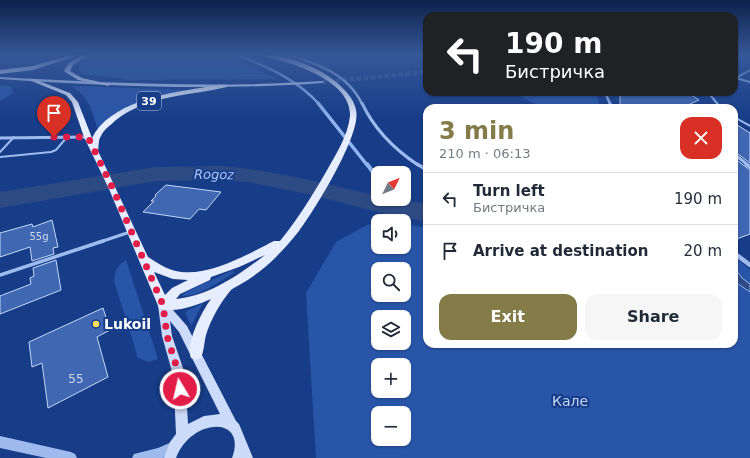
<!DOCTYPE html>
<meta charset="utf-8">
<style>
:root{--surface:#fff;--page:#f6f6f7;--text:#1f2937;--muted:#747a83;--line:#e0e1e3;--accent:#847b48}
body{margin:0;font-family:"DejaVu Sans",sans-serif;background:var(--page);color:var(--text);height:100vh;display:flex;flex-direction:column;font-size:15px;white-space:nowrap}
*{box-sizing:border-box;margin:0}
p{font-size:13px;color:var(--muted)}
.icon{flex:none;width:22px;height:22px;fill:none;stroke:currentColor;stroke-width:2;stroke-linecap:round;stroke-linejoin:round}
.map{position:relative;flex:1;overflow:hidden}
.drawer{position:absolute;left:423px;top:104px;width:315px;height:244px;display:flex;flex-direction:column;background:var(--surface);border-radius:12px;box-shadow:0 1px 3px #0004}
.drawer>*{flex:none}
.top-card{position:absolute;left:423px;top:12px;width:315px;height:84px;border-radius:12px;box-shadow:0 1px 3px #0004;background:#202124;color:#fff;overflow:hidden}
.needle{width:26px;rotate:47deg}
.controls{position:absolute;left:371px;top:166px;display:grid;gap:8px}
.controls a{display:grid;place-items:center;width:40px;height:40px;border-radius:8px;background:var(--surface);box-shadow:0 1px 3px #0004;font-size:20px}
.pin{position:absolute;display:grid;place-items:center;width:34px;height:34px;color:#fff;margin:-41px -17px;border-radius:50% 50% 50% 0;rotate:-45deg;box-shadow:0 0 4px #0007}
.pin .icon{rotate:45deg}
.me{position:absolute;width:44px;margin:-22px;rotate:351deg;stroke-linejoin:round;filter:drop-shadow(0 0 3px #0008)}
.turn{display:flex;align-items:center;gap:14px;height:84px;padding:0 16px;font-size:18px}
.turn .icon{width:52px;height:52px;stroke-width:2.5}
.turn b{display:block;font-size:28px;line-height:34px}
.round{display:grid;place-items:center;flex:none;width:42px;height:42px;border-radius:12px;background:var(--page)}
.head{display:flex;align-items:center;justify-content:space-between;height:68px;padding:0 16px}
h1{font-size:24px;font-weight:600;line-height:30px;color:var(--accent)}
.primary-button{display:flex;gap:8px;margin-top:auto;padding:8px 16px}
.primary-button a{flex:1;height:46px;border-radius:12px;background:var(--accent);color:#fff;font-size:16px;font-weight:600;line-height:46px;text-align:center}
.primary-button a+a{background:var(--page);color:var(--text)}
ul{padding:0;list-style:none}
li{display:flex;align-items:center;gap:12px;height:52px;padding:0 16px;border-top:1px solid var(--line)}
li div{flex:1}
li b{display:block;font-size:15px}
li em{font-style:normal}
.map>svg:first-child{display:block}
</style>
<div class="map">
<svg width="750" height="458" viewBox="0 0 750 458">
<rect width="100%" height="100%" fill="#173d89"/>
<path fill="#2955a8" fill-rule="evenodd" d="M97,55H226L278,79L133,80L83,74L78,68L81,63Z
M0,85L11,86L13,93L0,101Z
M72,86L188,90C160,95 114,106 98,131C92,110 90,99 72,86Z
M513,92H596L600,108H542Z
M378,221V247H404V224L427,228V344H734V256L750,270V458H316L306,293L336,242L365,226ZM378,269H404V295H378ZM378,317H404V343H378ZM378,365H404V391H378ZM378,413H404V439H378Z
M126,260L158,359L149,362L138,358L114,281C115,270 117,266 126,260Z
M233,270L234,273C218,282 201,296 182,296L184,293Z
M203,303L191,326L185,312Z"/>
<path fill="#2e4a83" stroke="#91b4f1" d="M734,267L742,278L750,284V292L734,281Z"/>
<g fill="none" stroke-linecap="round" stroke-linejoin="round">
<path stroke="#91b4f1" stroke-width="2.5" d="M239,55C270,69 295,78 319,104"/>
<path stroke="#91b4f1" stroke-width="3.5" d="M318,103L367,165"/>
<path stroke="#91b4f1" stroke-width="4" d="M367,164L378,179
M394,199L401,208"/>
<path fill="#2e4a83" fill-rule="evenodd" d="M221,166C274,170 326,184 378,196V199H395L427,204V222L382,213L308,194L248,182L221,180L156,181L0,208V192L156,167Z"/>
</g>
<path fill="#3f67b2" stroke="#c5d7fa" d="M620,92H687L699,100L681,108H620Z
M734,123L750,133V163L734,151Z
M734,158L750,170V234L734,240Z
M166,185L221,192L206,210L199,209L190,219L143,212L154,201H151L156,196L155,195Z
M52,220L58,247L53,248L54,254L32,261L30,247L0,257V233L32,224L33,227Z
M56,260L61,290L0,314V296L31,284L30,278L34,276L33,268Z
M103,308L110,330L97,337L108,377L48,408L42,363L32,367L29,342Z"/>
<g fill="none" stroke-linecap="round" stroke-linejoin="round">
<path stroke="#3a5a9b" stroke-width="4.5" stroke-dasharray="4.5 2.5" stroke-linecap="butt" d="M322,82L427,72"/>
<path stroke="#9fbbee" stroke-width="2" d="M736,78L750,82
M734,79L750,70
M711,92V96L721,108
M734,117L750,126
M0,152L14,137
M0,157L51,152L56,150L67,137"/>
<path stroke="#9fbbee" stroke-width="3" d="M100,242L130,232"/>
<path stroke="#9fbbee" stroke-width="3.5" d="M0,275L103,241"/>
<path stroke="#9fbbee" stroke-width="2.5" d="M287,55C317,63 348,74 362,104
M605,92L610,104"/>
<path stroke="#9fbbee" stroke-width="3" d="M362,103C374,129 394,149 418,165
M610,103L612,108
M0,138L88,137
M734,154L748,165"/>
<path stroke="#9fbbee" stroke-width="3.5" d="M417,164L427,170
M746,164L750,167"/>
<path stroke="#9fbbee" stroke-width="4.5" d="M734,253L750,265"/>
<path fill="#9fbbee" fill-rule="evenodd" d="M0,436L71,452L75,454L77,458H46L0,448Z
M174,441L178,443L180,447L178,451L163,458H132L134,454L158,448Z"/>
<path fill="#ccdbfa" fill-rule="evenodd" d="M0,77C108,83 214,88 322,81L324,82L322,83C214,91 108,86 0,79Z
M163,301L166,302L187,326L236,421L239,424L253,458H232C248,415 191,418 176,458H164L170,442L176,434L174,389L171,368L162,336L158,305L160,302ZM170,321L179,332L220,414L204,416L188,424L186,389L183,368L172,336Z"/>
<path fill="#e6edff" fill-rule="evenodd" d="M72,55H79L33,70L0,74V70L32,66Z
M83,55H89L73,65L70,71L82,78L109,84V86L78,80L65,72L64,71L69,63Z
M263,55C287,55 316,66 335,81C344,89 354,98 356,110C362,134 314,211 299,231C291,241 283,250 275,258C265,268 253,277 241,284C238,286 233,288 231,290C220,303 211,319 206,335C204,343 204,351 201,358L196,360L191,358C185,344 202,311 211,299C197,305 174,314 159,308L109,189L84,137L72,102L66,95L29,80L34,79L70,93L78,102L92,138C109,103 166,93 200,88C208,87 219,84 227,85V87C189,96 148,95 116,120C111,125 104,129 101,136C98,140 99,146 98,151L148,257C156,262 163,267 172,270C204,280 246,255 274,241H280C298,219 312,196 326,172C335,156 348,136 350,116C352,80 290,62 263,56ZM265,255C239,275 209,296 176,299L180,294L210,280L211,277L239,267ZM154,272L173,279L188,280L172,288L165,295Z"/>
</g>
<linearGradient id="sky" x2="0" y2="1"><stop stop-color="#0d224b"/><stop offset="0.46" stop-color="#365797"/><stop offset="1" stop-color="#365797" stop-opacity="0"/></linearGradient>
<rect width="750" height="119" fill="url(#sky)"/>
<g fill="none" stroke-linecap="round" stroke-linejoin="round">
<path stroke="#e11d48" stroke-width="7" stroke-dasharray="0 12.6" d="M54,137H88L113,189L163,305L167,336L177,368L180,389"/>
</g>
<circle fill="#ffe05c" stroke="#173d89" stroke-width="1.5" cx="96" cy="324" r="4"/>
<g text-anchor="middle" stroke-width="4" stroke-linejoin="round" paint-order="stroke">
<g font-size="10" fill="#cfd9ec">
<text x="39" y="240">55g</text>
</g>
<rect fill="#173d89" stroke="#b9c5dc" stroke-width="1" x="137" y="92" width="24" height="18" rx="3"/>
<g font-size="11" font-weight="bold" fill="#fff">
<text x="149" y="105">39</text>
</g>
<g font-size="12" fill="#cfd9ec">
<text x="76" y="383">55</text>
</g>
<g font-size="13" font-style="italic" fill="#aac5f5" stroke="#173d89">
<text transform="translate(214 174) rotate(1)" y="5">Rogoz</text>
</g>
<g font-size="14" font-weight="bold" fill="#fff" stroke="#173d89" text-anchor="start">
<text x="104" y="329">Lukoil</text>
</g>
<g font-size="14" fill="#c5d7fa" stroke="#173d89">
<text x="570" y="406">Кале</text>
</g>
</g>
</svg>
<div class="controls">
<a><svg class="needle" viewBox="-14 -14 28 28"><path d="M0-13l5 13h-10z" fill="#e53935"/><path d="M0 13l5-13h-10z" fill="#747a83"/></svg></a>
<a><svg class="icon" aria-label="sound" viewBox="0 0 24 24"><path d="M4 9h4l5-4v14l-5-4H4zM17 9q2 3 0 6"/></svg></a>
<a><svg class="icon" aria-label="search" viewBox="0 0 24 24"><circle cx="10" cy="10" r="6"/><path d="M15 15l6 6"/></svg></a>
<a><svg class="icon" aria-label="layers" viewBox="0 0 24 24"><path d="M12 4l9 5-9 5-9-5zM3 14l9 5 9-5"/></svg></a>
<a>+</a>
<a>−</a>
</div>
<div class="pin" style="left:54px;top:137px;background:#d93025"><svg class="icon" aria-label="arrive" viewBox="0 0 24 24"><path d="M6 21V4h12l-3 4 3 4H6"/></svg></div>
<svg class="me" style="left:180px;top:389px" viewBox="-20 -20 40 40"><circle r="17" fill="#e11d48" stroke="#fff" stroke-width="3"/><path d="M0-11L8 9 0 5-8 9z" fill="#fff"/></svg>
<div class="top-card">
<div class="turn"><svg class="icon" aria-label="left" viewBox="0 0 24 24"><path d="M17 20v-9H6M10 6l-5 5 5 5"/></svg><div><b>190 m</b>Бистричка</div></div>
</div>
<section class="drawer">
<div class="head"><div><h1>3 min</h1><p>210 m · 06:13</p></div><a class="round" style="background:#d93025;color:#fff"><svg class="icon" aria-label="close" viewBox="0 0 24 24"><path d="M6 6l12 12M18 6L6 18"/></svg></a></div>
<ul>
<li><svg class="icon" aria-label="left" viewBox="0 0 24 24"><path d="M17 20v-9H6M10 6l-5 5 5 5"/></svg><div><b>Turn left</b><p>Бистричка</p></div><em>190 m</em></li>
<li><svg class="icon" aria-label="arrive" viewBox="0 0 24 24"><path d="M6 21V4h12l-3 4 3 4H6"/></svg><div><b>Arrive at destination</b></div><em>20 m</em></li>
</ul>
<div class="primary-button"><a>Exit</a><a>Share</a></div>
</section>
</div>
